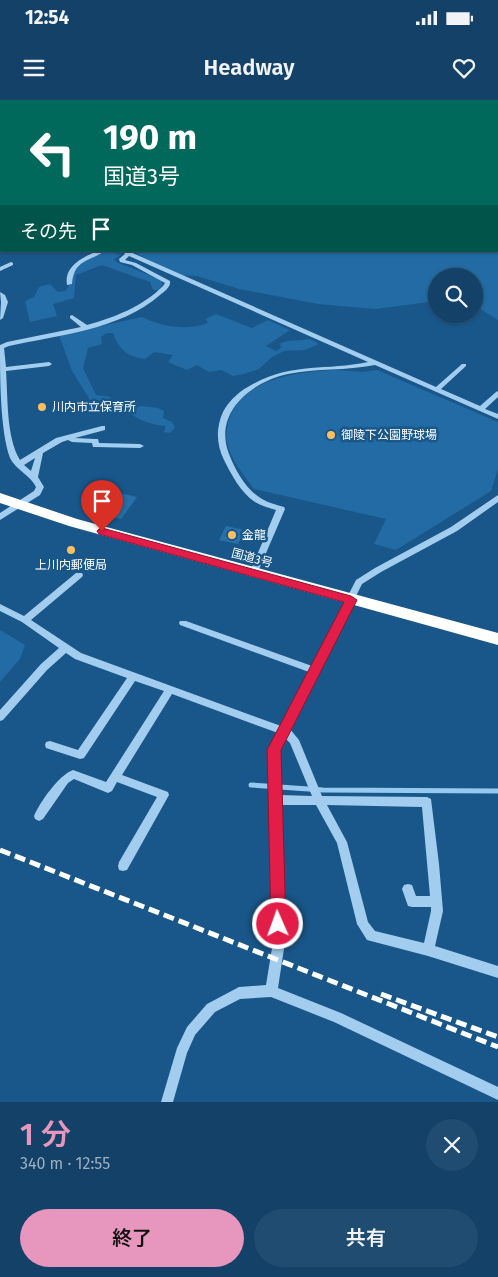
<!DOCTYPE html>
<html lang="ja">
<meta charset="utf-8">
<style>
:root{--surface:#134168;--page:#204c71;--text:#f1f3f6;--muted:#9dafc0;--line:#325a7c;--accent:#e797bd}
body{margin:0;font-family:"Fira Sans","Noto Sans JP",sans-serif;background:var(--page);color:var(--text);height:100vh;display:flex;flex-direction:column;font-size:19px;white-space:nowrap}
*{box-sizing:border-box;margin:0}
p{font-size:16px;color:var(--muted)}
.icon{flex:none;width:28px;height:28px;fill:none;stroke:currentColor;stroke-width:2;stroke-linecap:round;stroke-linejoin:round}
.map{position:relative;height:1002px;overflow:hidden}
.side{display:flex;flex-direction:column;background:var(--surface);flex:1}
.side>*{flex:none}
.guide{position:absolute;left:0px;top:0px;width:499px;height:152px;box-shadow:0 1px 4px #0004,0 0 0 1px var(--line);background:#00695c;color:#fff;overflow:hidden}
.tools{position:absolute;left:428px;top:168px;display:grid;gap:10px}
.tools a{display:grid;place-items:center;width:55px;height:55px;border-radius:50%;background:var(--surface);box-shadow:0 1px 4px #0004,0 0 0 1px var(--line);font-size:25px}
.pin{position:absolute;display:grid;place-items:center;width:42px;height:42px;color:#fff;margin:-51px -21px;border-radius:50% 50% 50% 0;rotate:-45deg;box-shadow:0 0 5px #0007}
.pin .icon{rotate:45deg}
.me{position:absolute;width:55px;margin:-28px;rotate:358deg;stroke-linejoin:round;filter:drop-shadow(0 0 4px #0008)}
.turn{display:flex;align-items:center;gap:18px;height:105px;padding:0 20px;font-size:22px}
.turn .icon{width:65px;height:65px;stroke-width:2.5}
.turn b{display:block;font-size:35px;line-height:42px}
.then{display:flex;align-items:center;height:48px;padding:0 20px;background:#0003;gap:10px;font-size:19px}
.round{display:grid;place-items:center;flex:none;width:52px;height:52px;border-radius:26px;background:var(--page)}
.overview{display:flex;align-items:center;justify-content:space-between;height:85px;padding:0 20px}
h1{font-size:30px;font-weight:600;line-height:38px;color:var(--accent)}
.action{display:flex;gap:10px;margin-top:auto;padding:10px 20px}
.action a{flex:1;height:58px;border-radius:30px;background:var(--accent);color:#111;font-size:20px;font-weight:600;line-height:58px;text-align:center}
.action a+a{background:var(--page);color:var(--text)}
.status{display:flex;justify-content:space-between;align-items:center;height:35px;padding:0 25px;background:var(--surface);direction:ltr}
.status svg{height:14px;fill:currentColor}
header{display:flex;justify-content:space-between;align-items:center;height:65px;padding:0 20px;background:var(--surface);font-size:22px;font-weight:600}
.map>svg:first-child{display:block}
</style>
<div class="status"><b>12:54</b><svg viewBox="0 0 49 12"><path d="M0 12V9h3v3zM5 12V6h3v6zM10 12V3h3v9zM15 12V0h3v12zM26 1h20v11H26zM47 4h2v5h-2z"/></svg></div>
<header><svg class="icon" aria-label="menu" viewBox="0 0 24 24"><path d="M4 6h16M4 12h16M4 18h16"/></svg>Headway<svg class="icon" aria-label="heart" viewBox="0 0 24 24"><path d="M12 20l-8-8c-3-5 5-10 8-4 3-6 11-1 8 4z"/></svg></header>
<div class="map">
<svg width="498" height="1002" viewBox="0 0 498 1002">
<rect width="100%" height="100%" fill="#19578a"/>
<path fill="#226ba4" d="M116,0H321L326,1H118Z
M498,79V220L474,205V176H436V201L376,209L318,204L239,189L197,176L174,175L132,151H498Z
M107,151L121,155L114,159L116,162L162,180V185L159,190H153L150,182L102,165L76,175L74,198L53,204L57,216L30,222L25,201L34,197L39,187L50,184L58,192L65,191C71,185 70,180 73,173C79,160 95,157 107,151Z
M216,214L252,228L268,220L290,230L266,246L276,251L282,247L279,244C288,239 300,241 310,239L319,244L305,250L284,251L272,257L259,269L244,274L233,276L221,270L209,272L197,265L187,270L168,262L173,255L154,252L145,259C128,257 119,250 113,233H107L101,237L102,244L88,248L83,268L96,295L111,297L109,300H90L72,271L59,235L142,217C163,227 186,231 208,223L206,219Z
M335,270L363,272L377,270L498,322V369L491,391L396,450L374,444L386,419L254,389C243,374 231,361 227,342C225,337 227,329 228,323C239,278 298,272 335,270Z
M143,306L158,308L164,311L163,318L172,322L175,327L170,333L164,332L166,326C149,325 137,319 124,309Z
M0,530L25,545L20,559L0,582Z"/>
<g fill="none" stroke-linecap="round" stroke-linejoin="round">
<path stroke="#95caf0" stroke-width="5" d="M251,685L323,690L498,691"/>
</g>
<path fill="#2770a9" d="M107,390L137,397L121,419L91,411Z
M226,426L245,430L238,444L219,440Z"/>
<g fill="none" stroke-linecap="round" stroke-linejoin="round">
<path fill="#a2cdee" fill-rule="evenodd" d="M2,0H8L9,1H3Z
M0,11H1V13H0Z
M0,91H1V95H0Z
M1,136V140L0,141V137Z
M97,151H105C88,162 74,160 72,184L67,185C64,166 82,158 97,151Z
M123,151H128L436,287L462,264H466V266L441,289L480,306L496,292L498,291V297L485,309L498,314V319L375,265C346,271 316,268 288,274C251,282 213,313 229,354C235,370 247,391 262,399C269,403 277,405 284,407L285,409L257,474L253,477L250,476L249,474L276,410C269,408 262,406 255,402C241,393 231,374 224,360C216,344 216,327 223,312C230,299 241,290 253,284C294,262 326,271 368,262L129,156L125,160L136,163L170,181C171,187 165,191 160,195C120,230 59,235 9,246L4,248L6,267L49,262L52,264L49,266L6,271C8,297 6,337 20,360L56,338L102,326H105V330L75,338L95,339H98L99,343L140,344L144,346L140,348L96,347H93L92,343L72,342L68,340L62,342L43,353L38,377L44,387L40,395L0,420V413L34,391L36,387C30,375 16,370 10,358C0,331 0,275 0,245L7,242L81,227L70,218V216L72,215L87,225C115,217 142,207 163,186L165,183L132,165L120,162L119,159L125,154ZM35,358L31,371L24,365Z
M11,162L13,163V165L0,171V167Z
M0,192L5,195L8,202L3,218L0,220L1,202Z
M498,395V402L457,431L381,472L362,484L290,629L299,640L322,696L427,697L431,699L439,764L443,811L435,846L498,866V878L428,856L367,840L357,824L337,743L316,705H281L285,842L278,888L341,913L498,987V1000L334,922L271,897L240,899L215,912L195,935L187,953L173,1002H161L177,948L187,927L207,904L239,887L266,885L273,842L269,650L278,633L172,594L122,675L168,692L169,695L127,770L123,771L119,770L118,766L119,762L157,697L117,682L112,691L108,693L74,679L68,683L43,719L39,721L35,719L34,716C40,702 59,675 73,670L106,682L164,591L135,581L84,658L80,659L46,648L45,645L46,642L50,641L78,650L127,578L75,559L66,553L47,570L3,620L0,621V610L41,564L59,548L22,522L0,511V504L24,516L76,473H82L83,475L82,477L31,520L81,553L281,626L309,572L180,525L179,523L180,521H186L312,566L356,480L375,468L451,427ZM285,638L290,643L312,696L280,695L279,650ZM327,705L422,707L430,796H416L412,785L408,784L404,785L402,789L408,806L412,807H431V811L424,843L375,831L368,822L347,742Z"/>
<path fill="#fff" fill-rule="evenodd" d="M0,393L77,419L498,533V545L69,426L0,403Z"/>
<path stroke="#fff" stroke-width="5" stroke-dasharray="11 5" stroke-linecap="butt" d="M0,750L498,947
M381,894L498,937"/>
</g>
<path fill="#e11d48" stroke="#92132f" d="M102,428L351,496L357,500L281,650L286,824L284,830L278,832L273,830L271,824L267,650L344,502L99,434L97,431L99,429Z"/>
<g fill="#ffbf5f" stroke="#19578a" stroke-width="2">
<circle cx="42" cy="307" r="5"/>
<circle cx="331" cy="335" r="5"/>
<circle cx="232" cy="435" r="5"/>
<circle cx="71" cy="450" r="5"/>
</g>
<g text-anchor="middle" stroke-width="5" stroke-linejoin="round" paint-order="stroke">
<g font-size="12" fill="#fff" stroke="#19578a" text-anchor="start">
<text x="52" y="311">川内市立保育所</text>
<text x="341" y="339">御陵下公園野球場</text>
<text x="242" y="439">金龍</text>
<text x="71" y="469" text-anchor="middle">上川内郵便局</text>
</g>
<g font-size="12" fill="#fff" stroke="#19578a">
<text transform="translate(252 458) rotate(15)" y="4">国道3号</text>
</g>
</g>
</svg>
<div class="tools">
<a><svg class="icon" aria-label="search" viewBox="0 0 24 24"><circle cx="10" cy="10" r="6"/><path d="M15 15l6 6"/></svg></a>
</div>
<div class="pin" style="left:102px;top:431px;background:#d93025"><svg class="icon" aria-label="arrive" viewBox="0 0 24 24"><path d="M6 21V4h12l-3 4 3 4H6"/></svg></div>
<svg class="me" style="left:278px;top:824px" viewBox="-20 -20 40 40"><circle r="17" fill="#e11d48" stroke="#fff" stroke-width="3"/><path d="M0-11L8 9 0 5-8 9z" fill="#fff"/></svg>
<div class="guide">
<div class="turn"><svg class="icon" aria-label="left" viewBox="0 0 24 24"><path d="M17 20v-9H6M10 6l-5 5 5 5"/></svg><div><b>190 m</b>国道3号</div></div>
<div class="then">その先<svg class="icon" aria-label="arrive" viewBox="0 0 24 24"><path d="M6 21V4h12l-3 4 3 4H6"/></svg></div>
</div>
</div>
<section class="side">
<div class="overview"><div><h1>1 分</h1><p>340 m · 12:55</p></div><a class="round"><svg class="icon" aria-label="close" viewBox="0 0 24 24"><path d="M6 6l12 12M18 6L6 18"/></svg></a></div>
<div class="action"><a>終了</a><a>共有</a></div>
</section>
